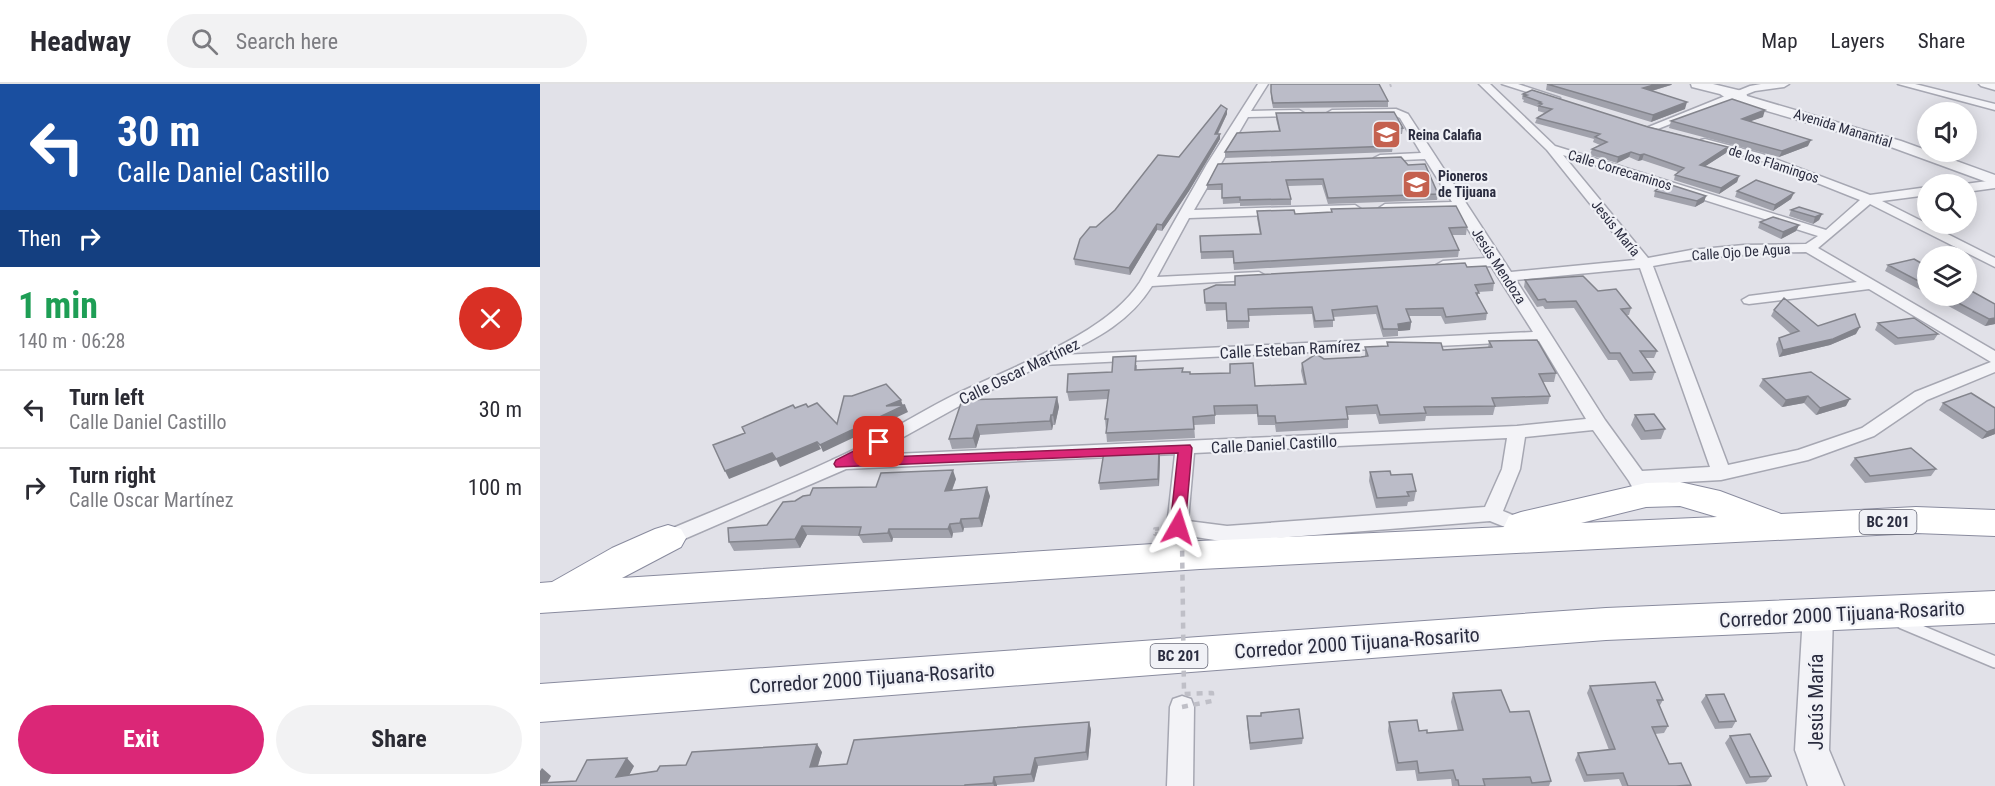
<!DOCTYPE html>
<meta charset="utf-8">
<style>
:root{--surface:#fff;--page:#f2f2f3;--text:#2b2b33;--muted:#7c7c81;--line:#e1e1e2;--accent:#db2777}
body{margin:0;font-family:"Roboto Condensed",sans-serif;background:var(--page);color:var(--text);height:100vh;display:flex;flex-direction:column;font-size:22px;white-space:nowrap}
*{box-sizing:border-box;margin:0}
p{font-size:20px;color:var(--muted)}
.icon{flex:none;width:33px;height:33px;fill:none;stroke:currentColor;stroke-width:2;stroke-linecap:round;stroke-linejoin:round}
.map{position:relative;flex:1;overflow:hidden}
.sheet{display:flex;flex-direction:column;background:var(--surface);width:540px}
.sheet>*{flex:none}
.guide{background:#1a4fa0;color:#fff;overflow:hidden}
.tools{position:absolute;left:1377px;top:18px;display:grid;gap:12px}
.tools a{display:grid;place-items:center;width:60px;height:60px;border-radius:50%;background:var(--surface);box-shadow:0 3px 15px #0003;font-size:30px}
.pin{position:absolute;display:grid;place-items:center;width:51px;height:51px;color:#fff;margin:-26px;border-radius:12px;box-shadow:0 3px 9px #0006}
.me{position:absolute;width:66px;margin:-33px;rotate:6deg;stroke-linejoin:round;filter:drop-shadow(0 0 4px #0008)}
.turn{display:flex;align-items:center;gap:21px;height:126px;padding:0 18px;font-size:27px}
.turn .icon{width:78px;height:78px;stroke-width:2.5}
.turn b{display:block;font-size:42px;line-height:51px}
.then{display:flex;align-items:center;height:57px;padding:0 18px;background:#0003;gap:12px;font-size:22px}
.round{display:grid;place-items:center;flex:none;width:63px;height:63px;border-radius:32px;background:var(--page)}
.headline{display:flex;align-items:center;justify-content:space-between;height:102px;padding:0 18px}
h1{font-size:36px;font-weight:700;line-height:45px;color:#1e9e55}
.primary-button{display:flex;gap:12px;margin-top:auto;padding:12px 18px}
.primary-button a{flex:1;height:69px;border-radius:36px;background:var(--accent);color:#fff;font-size:24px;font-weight:700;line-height:69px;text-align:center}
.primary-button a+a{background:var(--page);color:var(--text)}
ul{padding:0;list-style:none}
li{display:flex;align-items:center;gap:18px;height:78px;padding:0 18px;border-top:2px solid var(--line)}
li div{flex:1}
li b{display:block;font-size:22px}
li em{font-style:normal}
header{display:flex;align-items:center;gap:36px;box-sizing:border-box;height:84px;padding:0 30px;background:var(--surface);border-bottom:2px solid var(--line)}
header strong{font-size:28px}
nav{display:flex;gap:33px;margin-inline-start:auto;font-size:21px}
.search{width:420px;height:54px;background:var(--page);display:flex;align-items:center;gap:15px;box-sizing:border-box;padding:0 21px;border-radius:33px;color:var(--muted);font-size:22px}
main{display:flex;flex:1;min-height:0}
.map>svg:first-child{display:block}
</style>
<header>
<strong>Headway</strong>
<div class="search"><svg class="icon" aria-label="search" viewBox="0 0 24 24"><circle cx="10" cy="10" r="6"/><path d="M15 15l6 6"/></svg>Search here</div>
<nav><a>Map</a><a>Layers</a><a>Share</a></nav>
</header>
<main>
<section class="sheet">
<div class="guide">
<div class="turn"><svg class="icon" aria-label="left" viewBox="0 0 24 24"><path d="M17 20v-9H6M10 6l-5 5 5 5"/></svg><div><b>30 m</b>Calle Daniel Castillo</div></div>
<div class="then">Then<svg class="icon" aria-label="right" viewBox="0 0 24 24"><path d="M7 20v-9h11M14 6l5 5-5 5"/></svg></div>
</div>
<div class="headline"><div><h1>1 min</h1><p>140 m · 06:28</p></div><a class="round" style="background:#d93025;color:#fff"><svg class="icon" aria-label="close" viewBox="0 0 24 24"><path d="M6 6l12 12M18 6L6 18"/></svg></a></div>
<ul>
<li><svg class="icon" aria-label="left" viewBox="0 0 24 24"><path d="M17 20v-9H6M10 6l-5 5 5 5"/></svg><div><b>Turn left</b><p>Calle Daniel Castillo</p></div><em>30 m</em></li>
<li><svg class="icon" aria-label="right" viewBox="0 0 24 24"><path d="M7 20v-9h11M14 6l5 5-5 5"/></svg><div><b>Turn right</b><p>Calle Oscar Martínez</p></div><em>100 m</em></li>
</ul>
<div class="primary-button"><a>Exit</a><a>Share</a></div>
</section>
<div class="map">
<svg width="1455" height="702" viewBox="0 0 1455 702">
<rect width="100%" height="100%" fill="#e1e1e8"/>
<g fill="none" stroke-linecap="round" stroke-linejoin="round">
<defs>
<path id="service" d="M1362,539L1455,578"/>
<path id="minor" d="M718,0H728L711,27L759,26L764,29L759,32L708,33L654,126L815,121L821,125L819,128L649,134L617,193L719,188L726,192L724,195L612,202C590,237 558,254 522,271L993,248L951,182L903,185L896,181L903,177L946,174L916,126L845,128L839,124L845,120L912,118L885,75L840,77L834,74L840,71L881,69L860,34L854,31L792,32L787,29L792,26L856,25L868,30L971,188L1095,176L1007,66L939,0H950L1015,62L1286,146L1320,116L1214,74L1161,60V56L1165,55L1222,70L1330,111L1388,103V111L1342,117L1455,174V183L1330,120L1278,164L1455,267V288L1387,316L1334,352L1268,376L1181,396L1110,400L1116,411L1113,416L1106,418L1099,416L1089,397L1053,346L985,353L980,385L963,427L987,437L990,442L987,447L980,449L950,437L687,458L637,450L630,448L627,443L635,370L306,385L135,459L128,462L121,459L118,454L121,449C178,425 236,402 292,376C334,358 372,332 412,312C470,283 565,252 600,198L667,80ZM1023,71L1278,152L1266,160L1204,161L1151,166L1108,174ZM1266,168L1317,198L1209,212L1202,216L1204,219L1209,220L1329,205L1451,278L1375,308L1322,344L1258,366L1188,381L1113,182C1164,172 1214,169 1266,168ZM1100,184L1170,383L1102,387L1065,336L976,196ZM999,257L1046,335L977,342L331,371L423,320L502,281ZM967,354L962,385L945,423L687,442L648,437L654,369Z
M962,0H978L1020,14L1015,17Z
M1221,0H1249L1244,3L1215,7L1115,46H1107L1106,44L1210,2Z
M1358,0H1375L1455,20V26Z
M1439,0H1455V6L1441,2Z
M1455,96V104L1426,108L1425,100Z
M642,612L651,615L654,623L653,702H627L630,623L633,615Z"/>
<path id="tertiary" d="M1151,0H1173L1206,8L1207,12L1361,57L1455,91V101L1351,63L1189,16L1180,10L1152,3Z
M1278,519L1288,522L1293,531L1289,666L1304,702H1268L1255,666L1263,531L1268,522Z"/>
<path id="trunk" d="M1140,398L1180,407L1241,430L1376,423L1455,426V452L1376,449L660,485L0,529V499L12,498L72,464L115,445L128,441L141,445L146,454L141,463L82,494L660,457L964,443L969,432L981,428L1106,399ZM1140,422L1177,433L1041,439L1106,423Z
M1455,507V539L1066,556L0,638V600L1066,524Z"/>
</defs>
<use href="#service" stroke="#a6a7b2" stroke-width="14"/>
<use href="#minor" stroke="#a6a7b2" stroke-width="3"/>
<use href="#tertiary" stroke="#a6a7b2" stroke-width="3"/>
<use href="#trunk" stroke="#898b9e" stroke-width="2"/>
<path stroke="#bfbfc7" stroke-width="2" stroke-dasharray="3 3" stroke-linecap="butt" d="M850,0L852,5"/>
<use href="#service" stroke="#f3f3f7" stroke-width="11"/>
<use href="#minor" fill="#f3f3f7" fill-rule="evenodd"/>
<use href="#tertiary" fill="#f3f3f7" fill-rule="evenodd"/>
<use href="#trunk" fill="#fff" fill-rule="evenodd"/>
<path stroke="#bfbfc7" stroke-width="4" stroke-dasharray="4.5 4.5" stroke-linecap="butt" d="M637,443L615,445V450L642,448V457"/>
<path stroke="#bfbfc7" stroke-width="4.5" stroke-dasharray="6 6" stroke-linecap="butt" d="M642,623L672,617V609L644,610L642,456"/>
</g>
<path fill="#a1a2ac" d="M731,0L848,17V23L733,24L731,14Z
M1007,0H1132L1131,1L1112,7L1145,25L1111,38L1006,6Z
M983,10L1188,63L1186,69L1165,82L1199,92L1197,98L1179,110L1134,96L1135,91L1138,88L1102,76L1098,77L1089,73L1077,79L1050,71L1052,65L1060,61L1053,58L1054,55L995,39L997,34L1005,29L998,27V23L983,18L984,16L982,15Z
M687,25V30L678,50L680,55L649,107L622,147L617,146L590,191L535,181L534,175Z
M736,29L863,44L862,50H843L853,62L852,68L685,74V68L739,47L736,35Z
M1223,33L1210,37L1268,62L1239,73L1129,44L1131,37Z
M868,81L898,110L897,116L788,120L782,101L748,102L751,115V121L700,122V119L683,120L682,106H667V101Z
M1115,107L1166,112L1164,118L1155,123L1114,113Z
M1197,107L1251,115L1233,127L1195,113Z
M791,125L927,143L926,151H912L919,166L918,173L694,186L693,174L661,175L660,152L720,151L717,134V127L755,130L791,128Z
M1251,126L1282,130L1279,136L1273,140L1249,132Z
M1220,138L1259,141L1256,147L1241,155L1218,144Z
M1348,181L1388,183V210L1345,187Z
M927,183L954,199L953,207L938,208V213L947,229L946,236L905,240L901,232H869L871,238L870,246L858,247V252L843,253L836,230L793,233V243L774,244L772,230L709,232V244L687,245V226L666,227L664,206L695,201Z
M985,196L1058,207L1091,224L1089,231H1087L1117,267L1114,274H1105L1115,288L1112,296L1090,297L1077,276H1068L1034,224L1005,225L1003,222L997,223L984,203Z
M1390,212H1426L1455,240L1445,242Z
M1234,226L1278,242L1316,250L1290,261L1239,273L1236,260L1239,254L1251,250L1231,232Z
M1338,239L1398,250L1394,256L1355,261L1335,246Z
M949,257L1016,289L1014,298H1003L1010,312L1008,320L955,323L953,331L886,332L885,337L839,340L836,330L808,331V344L736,348L735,341H718L717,330L675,331V340L654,341L655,354L567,358L565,335L568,315L529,317L527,308L572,288L597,281V286L650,288V290L715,302L764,300L761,287L762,279L784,275L825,273V263L847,262V258L903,266L948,264Z
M1223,295L1306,322L1276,331L1264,319L1242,323L1219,302Z
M517,313L519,323L515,341H513L512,346L440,351L436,364L412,365L409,355L422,316Z
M1403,319L1455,350L1442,355L1399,326Z
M1095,331L1125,345L1121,355L1101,356L1091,341Z
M619,366L620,373L619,402L560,406L559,399Z
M1315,374L1396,385L1391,392L1325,399L1310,381Z
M830,388L851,391L876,407L874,417L868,418L867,422L836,424L829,397Z
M416,395L412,407L450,412L442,443L424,444L423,448L413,449L412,454H353L352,458L323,459L319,452L267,451L260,464L194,467L189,458L227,441L255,417L336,403Z
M1050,602L1123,616L1119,623L1128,642L1124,649L1115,650L1129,680L1151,701V702H1082L1079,695L1044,698L1035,676L1038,669L1069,666L1047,609Z
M913,609L970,628L1011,697L1009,702H912L911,695L877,697L875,686L856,687L848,647L849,638L887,649L918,647L911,618Z
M1166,611L1196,637L1192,644L1175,645L1161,618Z
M549,638L551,646L548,676L498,682L494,698L457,701V702H0L11,692L7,699L36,697L94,682L89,691L117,687L146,681L282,668L278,682L307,680Z
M707,639L763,654L762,660L710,666Z
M1190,652L1231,692L1226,698L1206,700L1185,659Z"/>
<path fill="#83848c" d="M1117,0H1132L1131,1L1101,10L1103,4Z
M1147,18L1145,25L1111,38L1113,31Z
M687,25V30L675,55V50Z
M1225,26L1223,33L1200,41L1202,35Z
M680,50V55L649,107L622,147V141Z
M1271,56L1268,62L1239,73L1242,67Z
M1188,63L1186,69L1158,87L1160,81Z
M1091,68L1089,73L1077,79L1078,73Z
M1104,70L1102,76L1098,77L1100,71Z
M1199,92L1197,98L1179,110L1181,104Z
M1254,109L1251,115L1233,127L1235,121Z
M1166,112L1164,118L1155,123L1157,117Z
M1282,130L1279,136L1273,140L1275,133Z
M617,140V146L590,191L589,184Z
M1259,141L1256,147L1241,155L1243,148Z
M1455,234V240L1445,242L1449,235Z
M871,238L870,246L858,247V240Z
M1320,243L1316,250L1290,261L1239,273L1243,266Z
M1268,312L1264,319L1242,323L1246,316Z
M517,313L519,323L515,341L513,331Z
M1310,315L1306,322L1276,331L1280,324Z
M361,316L363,322L365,321L368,328L283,368L280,361L346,322Z
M511,331L513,341L512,346L510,337Z
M437,341L440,351L436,364L433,354Z
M1455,345V350L1442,355L1447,348Z
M277,358L281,365L240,383L236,375Z
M619,366L620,373L619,402L618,395Z
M232,369L236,376L189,395L185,387Z
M413,386L416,395L408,416L405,407Z
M447,403L450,412L442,443L439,434Z
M421,435L424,444L423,448L420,439Z
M410,440L413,449L412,454L408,445Z
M262,442L267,451L260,464L255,455Z
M349,445L353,454L352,458L348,449Z
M549,638L551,646L548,676L546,668Z
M277,660L282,668L275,691L270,683Z
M87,674L94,682L84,701L76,693Z
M495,674L498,682L494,698L491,690Z
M2,684L11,692L5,702H0V687Z
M454,693L457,701V702H454L453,699Z"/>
<path fill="#bbbcc8" stroke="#83848c" stroke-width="1.5" d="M731,0H839L848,17L733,19L731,8Z
M1007,0H1117L1103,4L1147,18L1113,31Z
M992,6L1108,43L1188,63L1160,81L1199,92L1181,104L1135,91L1144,84L1104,70L1100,71L1091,68L1078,73L1052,65L1067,58L1055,53L1060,50L997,34L1012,25L999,22L1002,20L999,19L1001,18L984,12L987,11L983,10Z
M1192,15L1225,26L1202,35L1271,56L1242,67L1131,37Z
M681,21L687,25L675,50H680L648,102L622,141L617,140L589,184L534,175L540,155L550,143H556L575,126L618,71L639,73Z
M854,28L863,44L838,45L853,62L685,68L697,49L740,47L736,29Z
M861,73L868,81L885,80L898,110L788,114L783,95L746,96L751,115L700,116V113L682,114V100L667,101L678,80Z
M1216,96L1254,109L1235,121L1197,107Z
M1125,99L1166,112L1157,117L1115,107Z
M916,122L927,143L909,144L919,166L694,179L693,167L661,168L660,152L721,150L717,127L754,126L755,130L792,128L791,125Z
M1259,123L1282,130L1275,133L1251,126Z
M1233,133L1259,141L1243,148L1220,138Z
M1374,175L1388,183V202L1348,181Z
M925,179L927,183L946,182L954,199L935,201L939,209H936L947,229L906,233L903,224L866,225L871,238L858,240L859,245H843L837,222L792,226L794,236L775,237L772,223L708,225L709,237H687L686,219H665L664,206L676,201H695V192Z
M1043,192L1058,207L1076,205L1091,224L1081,225L1117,267H1100L1115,288L1093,289L1080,269H1070L1036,217L1007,218L1005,215L998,216L985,196Z
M1426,204L1455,220V234L1449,235L1405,212H1426Z
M1244,214L1278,242L1315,230L1320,243L1293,255L1243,266L1239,254L1259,247L1234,226Z
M1374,234L1398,250L1358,254L1338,239Z
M997,256L1016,289L999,290L1010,312L952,314L955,322L884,323L886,329L840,331L837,321L806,323L808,335L736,339L735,332H718L717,321L674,322L675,331L653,333L654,345L566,349L568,335H565L569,306L527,308L528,290L572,288L573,273L596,272L595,286L643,284L642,288H650V290L690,289V280L713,279L715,302L766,300L762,279L776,270L784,275L821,273L828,272L825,263L848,262L847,258L901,259L903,266L952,263L949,257Z
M1271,288L1310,315L1280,324L1268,312L1246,316L1223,295Z
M346,300L361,316L346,322L365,321L280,361L277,358L236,375L232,369L185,387L173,361L205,349L202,343L253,321L255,324L266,320L268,323L277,319L297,340L304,312H312Z
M1431,309L1455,324V345L1447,348L1403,319Z
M517,313L513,331H511L510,337L437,341L433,354L409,355L422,316Z
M1114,330L1125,345L1105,347L1095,331Z
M1371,364L1396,385L1330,392L1315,374Z
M619,366L618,395L559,399L564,368Z
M413,386L405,407L447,403L439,434L421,435L420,439L410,440L408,445H349L348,449L319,451L321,443L262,442L255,455L189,458L188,444L227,441L243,418L255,417L263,412L270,411L273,404L336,403L341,389Z
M850,387L851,391L872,390L876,407L867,408L869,412L837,414L830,388Z
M1115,598L1123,616H1117L1128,642L1112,643L1129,680L1141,679L1151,701L1136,702H1088L1083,689L1047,691L1038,669L1075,665L1050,602Z
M961,606L970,628L989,627L1011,697L992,699L990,693L943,695L945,702H919L918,696H916L913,686L879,689L877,677L858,679L849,638L877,636L879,647L887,646V649L923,646L913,609Z
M1184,610L1196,637L1179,638L1166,611Z
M759,625L763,654L710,659L707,632H721V629Z
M549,638L546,668L495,674L491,690L454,693L453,699L425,701V702H0V699L36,697L47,676L87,674L76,693L117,687L120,682L146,681L152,668L277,660L270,683L307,680L314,656Z
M1210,650L1231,692L1210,693L1190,652Z"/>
<path fill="#db2777" stroke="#8e194d" stroke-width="1.5" d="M339,354L346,358L344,362L322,374L650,361L652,364L645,443L643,447H632L630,443L638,369L296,383L294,380L296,376Z"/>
<defs>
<symbol id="school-square" viewBox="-11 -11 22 22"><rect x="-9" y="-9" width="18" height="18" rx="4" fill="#c4614f" stroke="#f0f1f6"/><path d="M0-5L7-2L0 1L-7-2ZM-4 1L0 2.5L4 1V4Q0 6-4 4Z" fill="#fff"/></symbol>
</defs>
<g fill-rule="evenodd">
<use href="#school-square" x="830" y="34" width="33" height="33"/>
<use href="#school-square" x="860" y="84" width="33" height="33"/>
</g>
<g text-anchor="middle" stroke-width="4.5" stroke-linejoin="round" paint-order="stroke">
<g font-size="14" fill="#2a2c3f" stroke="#f0f1f6">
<text transform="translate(1303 44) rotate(17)" y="5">Avenida Manantial</text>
<text transform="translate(1234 80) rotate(18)" y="5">de los Flamingos</text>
<text transform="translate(1080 86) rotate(17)" y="5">Calle Correcaminos</text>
<text transform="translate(1076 144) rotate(51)" y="5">Jesús María</text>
<text transform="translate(1201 168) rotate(-4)" y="5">Calle Ojo De Agua</text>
<text transform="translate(959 182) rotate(57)" y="5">Jesús Mendoza</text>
</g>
<g font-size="14" font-weight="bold" fill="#2a2c3f" stroke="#f0f1f6" text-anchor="start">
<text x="868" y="56">Reina Calafia</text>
<text x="898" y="97">Pioneros<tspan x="898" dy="16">de Tijuana</tspan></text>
</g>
<g fill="#f0f1f6" stroke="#656776" stroke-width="1.5">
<rect x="1319.5" y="426" width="57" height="24" rx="4.5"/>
<rect x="610.5" y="560" width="57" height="24" rx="4.5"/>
</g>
<g font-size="15" font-weight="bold" fill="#2a2c3f">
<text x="1348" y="443">BC 201</text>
<text x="639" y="577">BC 201</text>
</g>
<g font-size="16" fill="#2a2c3f" stroke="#f0f1f6">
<text transform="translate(750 265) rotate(-3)" y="6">Calle Esteban Ramírez</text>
<text transform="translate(479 287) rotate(-26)" y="6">Calle Oscar Martínez</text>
<text transform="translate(734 360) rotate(-3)" y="6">Calle Daniel Castillo</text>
</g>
<g font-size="20" fill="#2a2c3f" stroke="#f0f1f6">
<text transform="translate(1302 530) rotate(-3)" y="7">Corredor 2000 Tijuana-Rosarito</text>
<text transform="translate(817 559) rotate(-4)" y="7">Corredor 2000 Tijuana-Rosarito</text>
<text transform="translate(332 594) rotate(-4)" y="7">Corredor 2000 Tijuana-Rosarito</text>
<text transform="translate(1276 618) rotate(-90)" y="7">Jesús María</text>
</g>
</g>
</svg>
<div class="tools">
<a><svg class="icon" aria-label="sound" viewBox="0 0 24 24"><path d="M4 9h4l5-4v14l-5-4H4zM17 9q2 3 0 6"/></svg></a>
<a><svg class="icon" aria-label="search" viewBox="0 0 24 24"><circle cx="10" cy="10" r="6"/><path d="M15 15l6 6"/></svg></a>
<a><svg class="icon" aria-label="layers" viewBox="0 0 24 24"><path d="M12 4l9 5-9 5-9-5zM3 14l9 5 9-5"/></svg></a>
</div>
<div class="pin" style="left:339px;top:358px;background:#d93025"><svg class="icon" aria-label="arrive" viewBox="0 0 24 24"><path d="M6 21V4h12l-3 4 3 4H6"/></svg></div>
<svg class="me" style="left:638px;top:443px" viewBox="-20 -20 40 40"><path d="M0-17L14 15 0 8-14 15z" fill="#db2777" stroke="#fff" stroke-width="4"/></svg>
</div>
</main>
